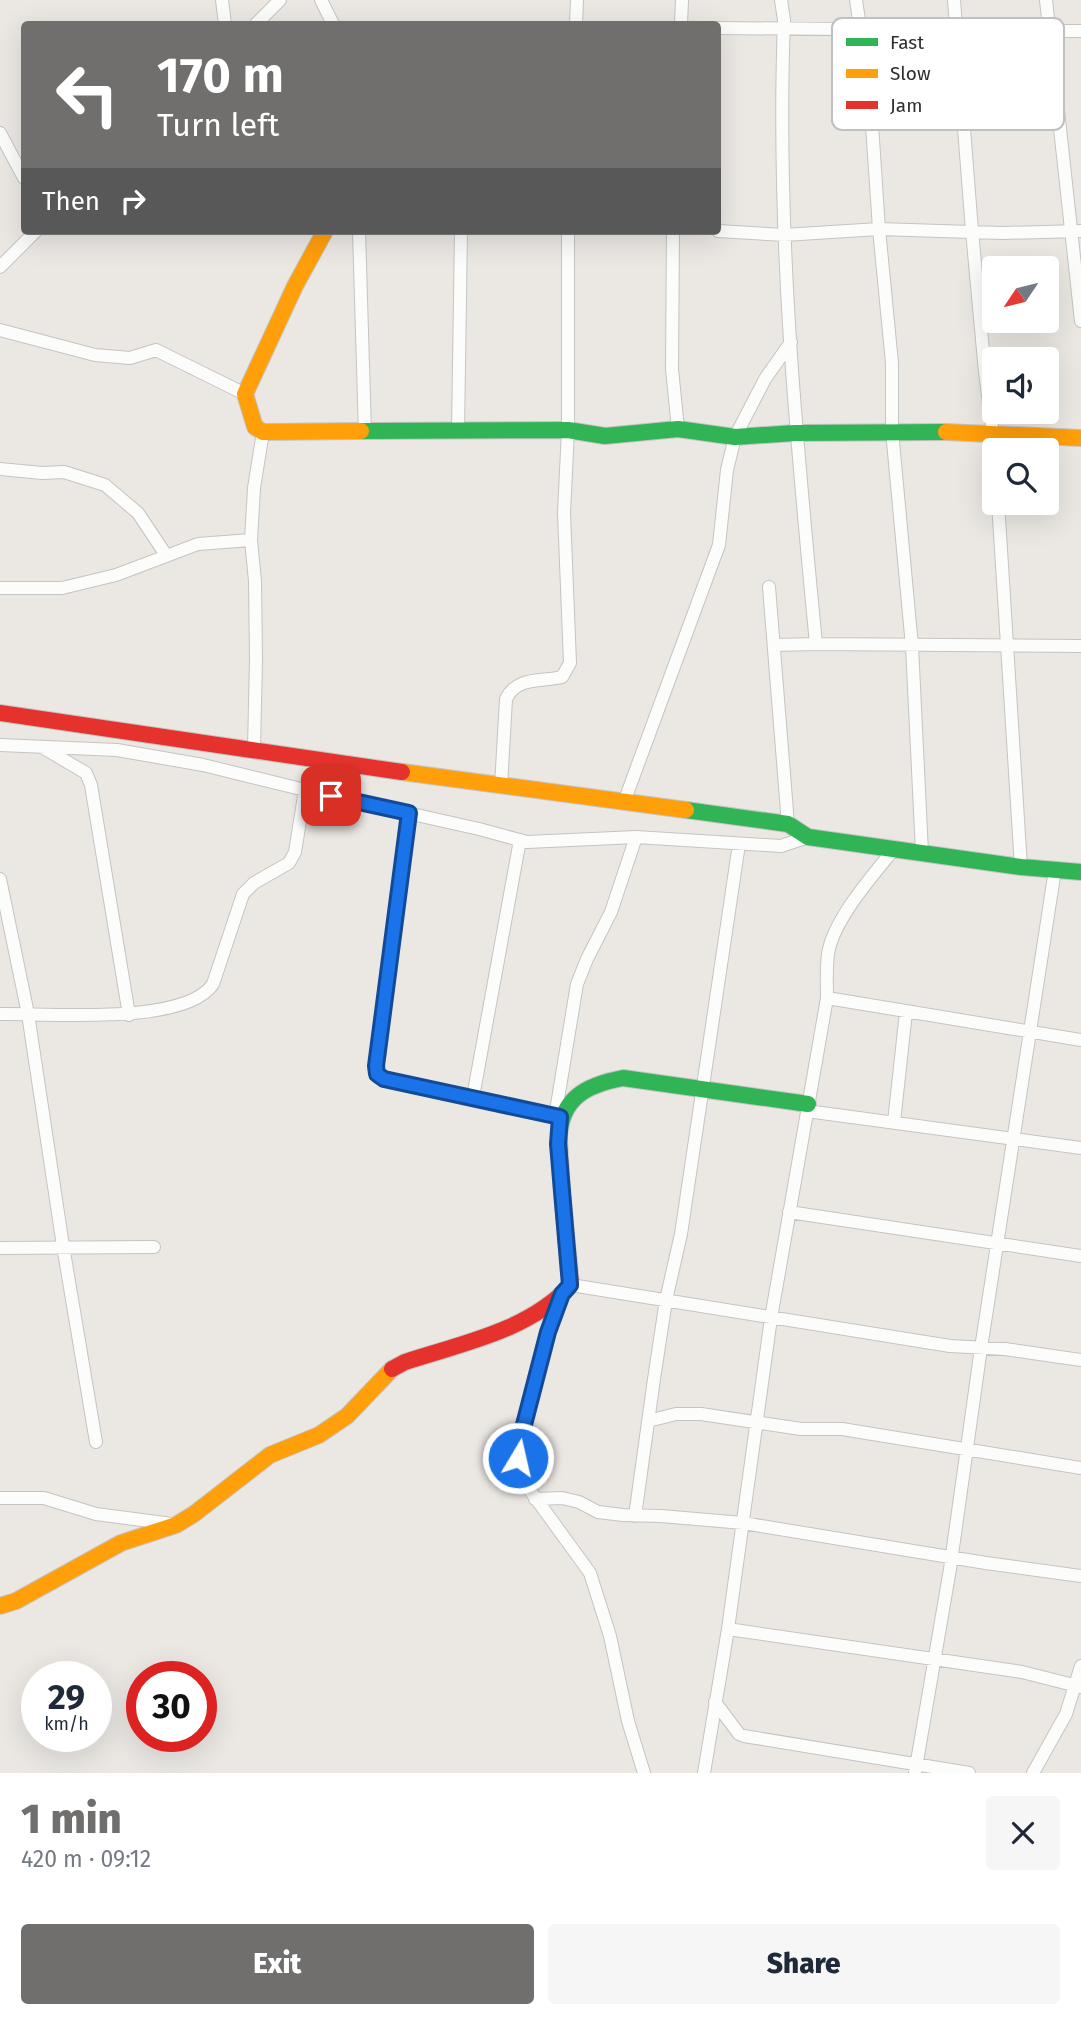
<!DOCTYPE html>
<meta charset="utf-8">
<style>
:root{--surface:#fff;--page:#f6f6f7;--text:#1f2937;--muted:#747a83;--accent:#706f6e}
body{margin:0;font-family:"Fira Sans",sans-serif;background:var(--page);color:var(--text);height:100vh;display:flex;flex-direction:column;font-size:26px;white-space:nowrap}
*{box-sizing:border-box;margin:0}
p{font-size:23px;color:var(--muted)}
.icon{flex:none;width:38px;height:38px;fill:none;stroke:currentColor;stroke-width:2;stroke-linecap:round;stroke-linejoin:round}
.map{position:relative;height:1773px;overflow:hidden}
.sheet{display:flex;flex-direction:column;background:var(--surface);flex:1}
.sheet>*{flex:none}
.top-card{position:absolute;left:21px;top:21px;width:700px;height:214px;border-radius:7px;box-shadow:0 7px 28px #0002;background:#706f6e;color:#fff;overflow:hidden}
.needle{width:46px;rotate:235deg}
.controls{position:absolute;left:982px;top:256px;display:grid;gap:14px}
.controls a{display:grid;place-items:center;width:77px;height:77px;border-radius:7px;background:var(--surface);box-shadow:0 7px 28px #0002;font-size:35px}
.speed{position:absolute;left:21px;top:1661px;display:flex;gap:14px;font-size:35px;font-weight:700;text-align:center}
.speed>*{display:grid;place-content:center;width:91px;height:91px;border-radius:50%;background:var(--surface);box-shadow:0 7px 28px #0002;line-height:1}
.speed small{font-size:18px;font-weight:400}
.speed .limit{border:10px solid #d22;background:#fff;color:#111}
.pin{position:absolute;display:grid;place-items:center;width:60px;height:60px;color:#fff;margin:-30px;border-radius:14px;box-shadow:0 4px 10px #0006}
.me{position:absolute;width:77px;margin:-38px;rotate:9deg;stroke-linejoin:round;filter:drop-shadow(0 0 5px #0008)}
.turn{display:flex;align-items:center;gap:24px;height:147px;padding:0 21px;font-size:32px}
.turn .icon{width:91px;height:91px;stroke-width:2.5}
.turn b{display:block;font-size:49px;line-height:60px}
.then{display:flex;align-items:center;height:66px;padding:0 21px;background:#0003;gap:14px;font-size:26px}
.round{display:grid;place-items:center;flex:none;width:74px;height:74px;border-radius:7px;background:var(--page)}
.head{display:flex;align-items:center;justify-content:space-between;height:119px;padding:0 21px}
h1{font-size:42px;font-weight:800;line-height:52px;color:var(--accent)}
.cta{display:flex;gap:14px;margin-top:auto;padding:14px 21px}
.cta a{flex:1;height:80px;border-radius:7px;background:var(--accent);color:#fff;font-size:28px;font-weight:800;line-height:80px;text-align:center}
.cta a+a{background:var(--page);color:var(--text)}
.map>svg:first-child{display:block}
</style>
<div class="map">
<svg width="1081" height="1773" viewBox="0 0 1081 1773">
<rect width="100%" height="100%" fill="#ebe8e4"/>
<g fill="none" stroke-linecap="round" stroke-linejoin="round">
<defs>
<path id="street" d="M222,0L225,24
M321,0L333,24
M781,0L784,20C776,229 796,437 816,644L1081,646
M856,0L870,95L879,229L892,363V431L912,646L922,852
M954,0L972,231L985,372L995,450
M1046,0L1081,321
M256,24L280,0
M576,24L577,0
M681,24L682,0
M718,28L1081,31
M0,133L24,178
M359,231L365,433
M673,231L672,369L678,429
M718,231L784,235L879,229L1002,233L1081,231
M0,267L36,231
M0,330L95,355L130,358L156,350L245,394
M458,432L461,231
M0,469L42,473L64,472L105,485L138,513L166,555
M998,502L1021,867
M769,587L788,824
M0,588H62L116,575L198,544L251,540
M774,645L816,644
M0,745L117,750L203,765L305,790L479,829L527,842L636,837L781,846L808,837
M42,747L86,773L91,785L129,1015
M254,749L256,659L255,581L251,540L254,488L263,432
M501,786L506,699C517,676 541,682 562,677L570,663L564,513L568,430V231
M624,802L719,545L727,470L735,437L765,379L791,342
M409,813L376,1066L377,1074L384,1079L560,1117
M0,879L28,1014L63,1246L96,1442
M827,998L1081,1040
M0,1014C48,1013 185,1026 213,984L243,894L254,883L289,863L295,852L305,790
M473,1097L520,840
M807,1111L1081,1148
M555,1117L577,984L587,959L611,912L636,837
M894,1122L906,1012
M789,1212L1081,1256
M0,1248L154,1247
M571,1285L950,1346L1005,1349L1081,1360
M561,1298L548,1332L519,1444L521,1478L590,1573L610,1636L628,1721L644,1773
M648,1421L676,1414H701L801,1429H842L1081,1468
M0,1498H44L96,1514L172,1524
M535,1499L562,1498L579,1502L598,1512L623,1515L661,1516L743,1523L986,1563L1081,1576
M635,1516L654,1379L666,1300L681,1234L739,844
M728,1629L1022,1672L1081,1687
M715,1702L739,1734L744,1736L969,1773
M704,1773L728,1629L771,1318L827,998C827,984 826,969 828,954C833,920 873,875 895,848
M915,1773L950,1569L981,1348L1055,870
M1033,1773L1066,1714L1081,1666"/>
<path id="fast" d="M361,431L568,430L605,436L678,429L735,437L795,433L946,432
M686,810L788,824L808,837L1021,867L1081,872
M559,1138C561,1098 586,1085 623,1078L808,1104"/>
<path id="slow" d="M325,231L295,286L245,394L255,427L263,432L361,431
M946,432L1081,438
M402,772L686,810
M0,1606L16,1601L121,1543L176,1525L194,1514L270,1455L319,1435L347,1416L392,1369"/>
<path id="jam" d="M0,713L402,772
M392,1369L405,1362C463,1343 528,1331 571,1285L562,1194L559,1138"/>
</defs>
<use href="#street" stroke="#c5c4c4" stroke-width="14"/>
<use href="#fast" stroke="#c5c4c4" stroke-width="18"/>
<use href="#slow" stroke="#c5c4c4" stroke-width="18"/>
<use href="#jam" stroke="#c5c4c4" stroke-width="18"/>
<use href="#street" stroke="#fcfcfb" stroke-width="12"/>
<use href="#fast" stroke="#30b455" stroke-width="16"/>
<use href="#slow" stroke="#ff9f0a" stroke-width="16"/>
<use href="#jam" stroke="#e5322d" stroke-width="16"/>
</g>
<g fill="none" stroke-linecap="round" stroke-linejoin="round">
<defs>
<path id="route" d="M331,796L409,813L376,1066L377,1074L384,1079L560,1117L558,1144L570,1285L562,1294L548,1332L519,1444L518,1458"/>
</defs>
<use href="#route" stroke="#114b97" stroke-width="18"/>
<use href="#route" stroke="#1a73e8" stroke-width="12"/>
</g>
<rect x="832" y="18" width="232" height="112" rx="10" fill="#fff" stroke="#c0c0c0" stroke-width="2"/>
<rect x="846" y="38" width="32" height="8" fill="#30b455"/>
<rect x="846" y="69" width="32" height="9" fill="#ff9f0a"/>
<rect x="846" y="101" width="32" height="8" fill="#e5322d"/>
<g font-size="19" fill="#2e2e2e">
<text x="890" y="49">Fast</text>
<text x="890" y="80">Slow</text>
<text x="890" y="112">Jam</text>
</g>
</svg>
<div class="controls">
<a><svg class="needle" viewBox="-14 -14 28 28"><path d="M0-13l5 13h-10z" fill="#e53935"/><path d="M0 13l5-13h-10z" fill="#747a83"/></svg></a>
<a><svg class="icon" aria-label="sound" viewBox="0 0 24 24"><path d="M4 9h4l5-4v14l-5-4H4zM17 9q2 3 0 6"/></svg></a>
<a><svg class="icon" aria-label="search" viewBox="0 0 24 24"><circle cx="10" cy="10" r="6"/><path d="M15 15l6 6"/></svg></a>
</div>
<div class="speed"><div>29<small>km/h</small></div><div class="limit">30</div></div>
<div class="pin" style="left:331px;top:796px;background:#d93025"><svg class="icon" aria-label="arrive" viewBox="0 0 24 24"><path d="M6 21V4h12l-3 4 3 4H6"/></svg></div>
<svg class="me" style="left:518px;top:1458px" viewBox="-20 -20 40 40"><circle r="17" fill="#1a73e8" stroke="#fff" stroke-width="3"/><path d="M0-11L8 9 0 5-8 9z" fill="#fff"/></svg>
<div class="top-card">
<div class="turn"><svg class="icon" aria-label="left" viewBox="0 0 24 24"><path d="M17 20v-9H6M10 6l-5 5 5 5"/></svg><div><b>170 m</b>Turn left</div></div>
<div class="then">Then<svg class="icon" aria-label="right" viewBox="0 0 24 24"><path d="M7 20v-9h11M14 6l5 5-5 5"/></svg></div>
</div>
</div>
<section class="sheet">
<div class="head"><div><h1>1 min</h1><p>420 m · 09:12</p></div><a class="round"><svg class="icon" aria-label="close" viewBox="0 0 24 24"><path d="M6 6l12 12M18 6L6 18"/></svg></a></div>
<div class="cta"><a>Exit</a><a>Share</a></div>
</section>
